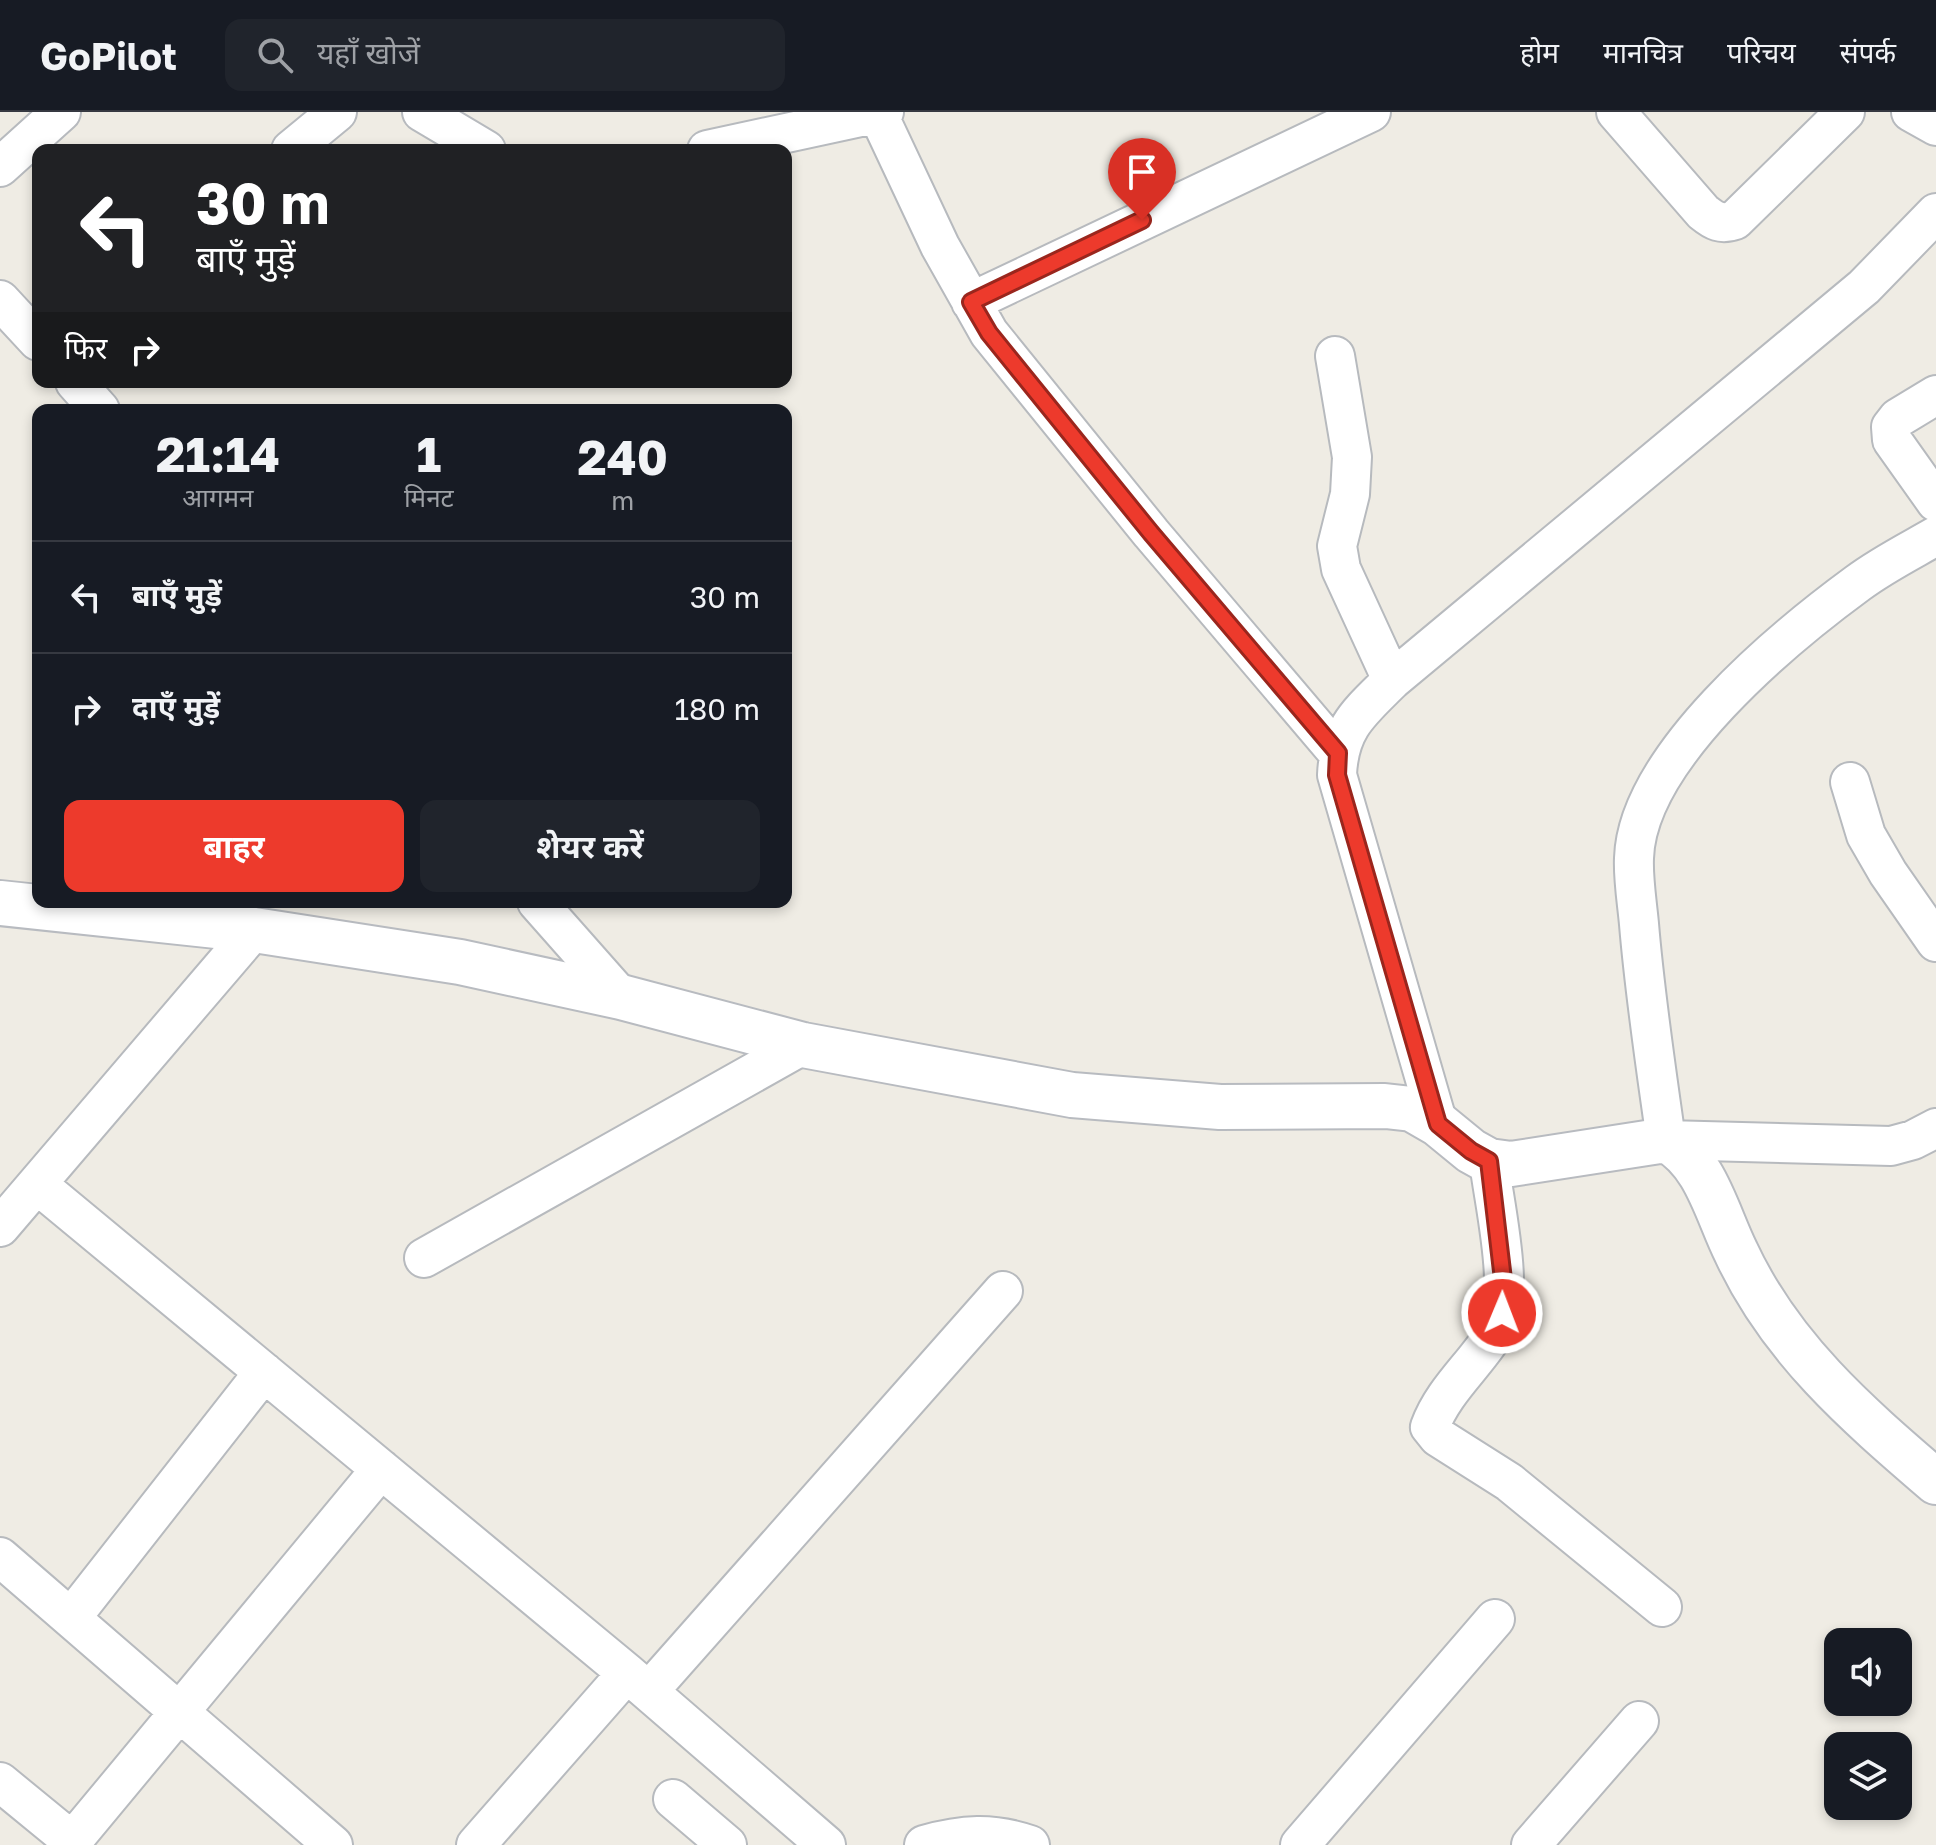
<!DOCTYPE html>
<html lang="hi">
<meta charset="utf-8">
<style>
:root{--surface:#171b24;--page:#20242c;--text:#f1f3f6;--muted:#9ea1a6;--line:#363941;--accent:#ed3a2c}
body{margin:0;font-family:"Golos Text","Noto Sans Devanagari",sans-serif;background:var(--page);color:var(--text);height:100vh;display:flex;flex-direction:column;font-size:30px;white-space:nowrap}
*{box-sizing:border-box;margin:0}
p{font-size:26px;color:var(--muted)}
.icon{flex:none;width:44px;height:44px;fill:none;stroke:currentColor;stroke-width:2;stroke-linecap:round;stroke-linejoin:round}
.map{position:relative;flex:1;overflow:hidden}
.drawer{position:absolute;left:32px;top:292px;width:760px;height:504px;display:flex;flex-direction:column;background:var(--surface);border-radius:16px;box-shadow:0 4px 12px #0003}
.drawer>*{flex:none}
.top-card{position:absolute;left:32px;top:32px;width:760px;height:244px;border-radius:16px;box-shadow:0 4px 12px #0003;background:#202124;color:#fff;overflow:hidden}
.controls{position:absolute;left:1824px;top:1516px;display:grid;gap:16px}
.controls a{display:grid;place-items:center;width:88px;height:88px;border-radius:16px;background:var(--surface);box-shadow:0 4px 12px #0003;font-size:40px}
.pin{position:absolute;display:grid;place-items:center;width:68px;height:68px;color:#fff;margin:-82px -34px;border-radius:50% 50% 50% 0;rotate:-45deg;box-shadow:0 0 8px #0007}
.pin .icon{rotate:45deg}
.me{position:absolute;width:88px;margin:-44px;rotate:1deg;stroke-linejoin:round;filter:drop-shadow(0 0 6px #0008)}
.turn{display:flex;align-items:center;gap:28px;height:168px;padding:0 32px;font-size:36px}
.turn .icon{width:104px;height:104px;stroke-width:2.5}
.turn b{display:block;font-size:56px;line-height:68px}
.then{display:flex;align-items:center;height:76px;padding:0 32px;background:#0003;gap:16px;font-size:30px}
.eta{display:flex;justify-content:space-evenly;align-items:center;height:136px;text-align:center}
.eta b{font-size:48px;font-weight:700;line-height:56px}
.button{display:flex;gap:16px;margin-top:auto;padding:16px 32px}
.button a{flex:1;height:92px;border-radius:16px;background:var(--accent);color:#fff;font-size:32px;font-weight:700;line-height:92px;text-align:center}
.button a+a{background:var(--page);color:var(--text)}
ul{padding:0;list-style:none}
li{display:flex;align-items:center;gap:24px;height:112px;padding:0 32px;border-top:2px solid var(--line)}
li div{flex:1}
li b{display:block;font-size:30px}
li em{font-style:normal}
header{display:flex;align-items:center;gap:48px;box-sizing:border-box;height:112px;padding:0 40px;background:var(--surface);border-bottom:2px solid var(--line)}
header strong{font-size:38px}
nav{display:flex;gap:44px;margin-inline-start:auto;font-size:28px}
.search{width:560px;height:72px;background:var(--page);display:flex;align-items:center;gap:20px;box-sizing:border-box;padding:0 28px;border-radius:16px;color:var(--muted);font-size:30px}
.map>svg:first-child{display:block}
</style>
<header>
<strong>GoPilot</strong>
<div class="search"><svg class="icon" aria-label="search" viewBox="0 0 24 24"><circle cx="10" cy="10" r="6"/><path d="M15 15l6 6"/></svg>यहाँ खोजें</div>
<nav><a>होम</a><a>मानचित्र</a><a>परिचय</a><a>संपर्क</a></nav>
</header>
<div class="map">
<svg width="1936" height="1733" viewBox="0 0 1936 1733">
<rect width="100%" height="100%" fill="#efece4"/>
<g fill="none" stroke-linecap="round" stroke-linejoin="round">
<defs>
<path id="street" d="M422,0L486,38
M877,0L940,134L989,221L1151,421L1338,641
M1616,0L1703,100C1714,109 1721,113 1735,108L1845,0
M1911,0L1936,14
M291,38L337,0
M707,38L884,0
M0,55L61,0
M0,188L38,229
M971,190L1371,0
M1335,244L1352,345L1350,382L1337,434L1341,457L1392,568
M75,270L100,298
M1936,283L1898,306L1891,315L1892,328L1936,390
M1936,424C1910,439 1882,453 1858,471C1783,526 1637,646 1634,746C1633,767 1637,790 1639,812C1645,885 1656,956 1666,1028L1891,1034L1913,1028L1936,1016
M1850,670L1866,723L1888,761L1936,830
M537,790L621,885
M1438,1012L1337,663C1339,615 1360,600 1392,568L1864,175L1936,101
M1489,1049C1494,1093 1517,1184 1494,1222C1474,1254 1443,1279 1430,1315L1438,1325L1509,1370L1662,1495
M38,1073L627,1561L826,1733
M0,1115L254,818
M424,1146L803,933
M0,1445L333,1733
M71,1506L264,1260
M649,1579L1003,1179
M0,1670L72,1729
M673,1687L727,1733
M69,1733L381,1357
M476,1733L627,1561
M924,1733C962,1722 993,1720 1030,1733
M1300,1733L1495,1507
M1531,1733L1639,1609"/>
<path id="secondary" d="M0,791L254,818L460,850L621,885L803,933L1072,983L1220,995L1385,994L1412,997L1438,1012L1471,1039L1489,1049L1511,1052L1666,1028C1706,1049 1717,1102 1736,1140C1781,1237 1857,1302 1936,1370"/>
</defs>
<use href="#street" stroke="#b7babe" stroke-width="42"/>
<use href="#secondary" stroke="#b8bbc0" stroke-width="48"/>
<use href="#street" stroke="#fff" stroke-width="38"/>
<use href="#secondary" stroke="#fff" stroke-width="44"/>
</g>
<g fill="none" stroke-linecap="round" stroke-linejoin="round">
<defs>
<path id="route" d="M1142,108L971,190L989,221L1151,421L1338,641L1337,663L1438,1012L1471,1039L1489,1049L1504,1176L1502,1201"/>
</defs>
<use href="#route" stroke="#9a261d" stroke-width="20"/>
<use href="#route" stroke="#ed3a2c" stroke-width="14"/>
</g>
</svg>
<div class="controls">
<a><svg class="icon" aria-label="sound" viewBox="0 0 24 24"><path d="M4 9h4l5-4v14l-5-4H4zM17 9q2 3 0 6"/></svg></a>
<a><svg class="icon" aria-label="layers" viewBox="0 0 24 24"><path d="M12 4l9 5-9 5-9-5zM3 14l9 5 9-5"/></svg></a>
</div>
<div class="pin" style="left:1142px;top:108px;background:#d93025"><svg class="icon" aria-label="arrive" viewBox="0 0 24 24"><path d="M6 21V4h12l-3 4 3 4H6"/></svg></div>
<svg class="me" style="left:1502px;top:1201px" viewBox="-20 -20 40 40"><circle r="17" fill="#ed3a2c" stroke="#fff" stroke-width="3"/><path d="M0-11L8 9 0 5-8 9z" fill="#fff"/></svg>
<div class="top-card">
<div class="turn"><svg class="icon" aria-label="left" viewBox="0 0 24 24"><path d="M17 20v-9H6M10 6l-5 5 5 5"/></svg><div><b>30 m</b>बाएँ मुड़ें</div></div>
<div class="then">फिर<svg class="icon" aria-label="right" viewBox="0 0 24 24"><path d="M7 20v-9h11M14 6l5 5-5 5"/></svg></div>
</div>
<section class="drawer">
<div class="eta">
<div><b>21:14</b><p>आगमन</p></div>
<div><b>1</b><p>मिनट</p></div>
<div><b>240</b><p>m</p></div>
</div>
<ul>
<li><svg class="icon" aria-label="left" viewBox="0 0 24 24"><path d="M17 20v-9H6M10 6l-5 5 5 5"/></svg><div><b>बाएँ मुड़ें</b></div><em>30 m</em></li>
<li><svg class="icon" aria-label="right" viewBox="0 0 24 24"><path d="M7 20v-9h11M14 6l5 5-5 5"/></svg><div><b>दाएँ मुड़ें</b></div><em>180 m</em></li>
</ul>
<div class="button"><a>बाहर</a><a>शेयर करें</a></div>
</section>
</div>
